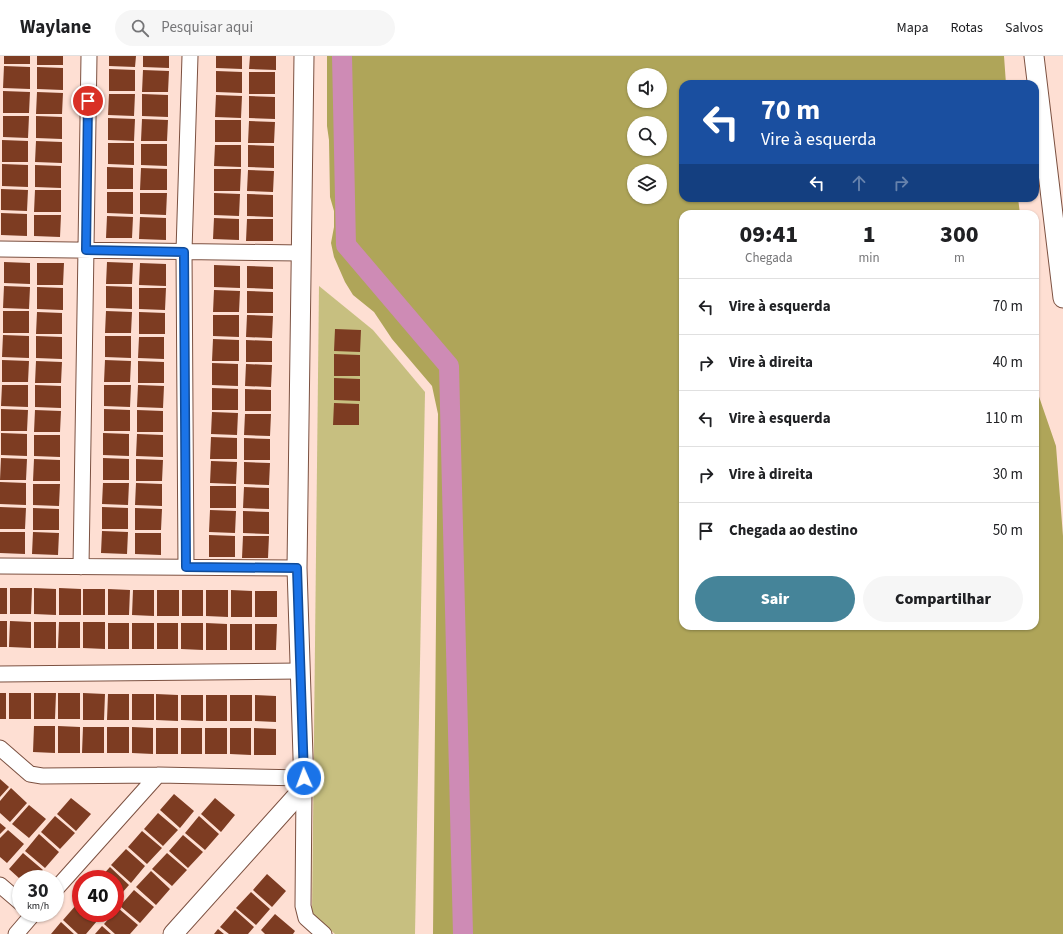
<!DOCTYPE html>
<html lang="pt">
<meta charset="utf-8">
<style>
:root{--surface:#fff;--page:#f6f6f6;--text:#202124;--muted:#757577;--line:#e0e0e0;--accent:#458499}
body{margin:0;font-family:"Source Sans 3",sans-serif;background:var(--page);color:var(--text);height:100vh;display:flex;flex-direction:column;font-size:15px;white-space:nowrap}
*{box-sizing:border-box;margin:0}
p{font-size:13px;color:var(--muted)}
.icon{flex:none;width:22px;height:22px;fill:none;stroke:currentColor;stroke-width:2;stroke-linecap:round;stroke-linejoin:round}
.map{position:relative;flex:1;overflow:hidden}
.drawer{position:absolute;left:679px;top:154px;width:360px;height:420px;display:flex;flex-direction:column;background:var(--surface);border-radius:12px;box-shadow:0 1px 3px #0004}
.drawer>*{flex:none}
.banner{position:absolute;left:679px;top:24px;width:360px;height:122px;border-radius:12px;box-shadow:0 1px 3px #0004;background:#1a4fa0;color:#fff;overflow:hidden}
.controls{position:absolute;left:627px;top:12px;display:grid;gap:8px}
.controls a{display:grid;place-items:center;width:40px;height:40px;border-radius:50%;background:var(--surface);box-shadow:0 1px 3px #0004;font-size:20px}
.speed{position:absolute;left:12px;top:814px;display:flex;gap:8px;font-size:20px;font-weight:700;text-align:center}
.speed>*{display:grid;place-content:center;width:52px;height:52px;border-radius:50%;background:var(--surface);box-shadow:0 1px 3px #0004;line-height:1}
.speed small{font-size:10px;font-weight:400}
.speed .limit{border:6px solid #d22;background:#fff;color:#111}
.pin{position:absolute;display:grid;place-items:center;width:34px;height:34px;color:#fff;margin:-17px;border:2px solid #fff;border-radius:50%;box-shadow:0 1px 4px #0007}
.me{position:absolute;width:44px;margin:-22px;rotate:358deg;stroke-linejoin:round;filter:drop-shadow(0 0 3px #0008)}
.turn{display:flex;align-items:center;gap:14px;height:84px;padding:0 16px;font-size:18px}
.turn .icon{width:52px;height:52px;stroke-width:2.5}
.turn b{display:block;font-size:28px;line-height:34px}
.lanes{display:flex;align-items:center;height:38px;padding:0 16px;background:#0003;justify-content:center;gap:20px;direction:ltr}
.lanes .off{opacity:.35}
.eta{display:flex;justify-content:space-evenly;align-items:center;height:68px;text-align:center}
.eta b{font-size:24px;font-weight:800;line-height:28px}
.cta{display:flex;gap:8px;margin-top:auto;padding:8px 16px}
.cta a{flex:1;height:46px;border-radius:24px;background:var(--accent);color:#fff;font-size:16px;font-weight:800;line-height:46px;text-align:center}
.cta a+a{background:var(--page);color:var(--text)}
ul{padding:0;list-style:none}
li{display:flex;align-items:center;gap:12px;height:56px;padding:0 16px;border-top:1px solid var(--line)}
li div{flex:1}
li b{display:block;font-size:15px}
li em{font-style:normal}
header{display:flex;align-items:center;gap:24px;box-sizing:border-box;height:56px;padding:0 20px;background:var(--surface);border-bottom:1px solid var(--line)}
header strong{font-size:19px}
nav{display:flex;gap:22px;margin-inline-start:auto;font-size:14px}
.search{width:280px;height:36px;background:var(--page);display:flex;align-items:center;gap:10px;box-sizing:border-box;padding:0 14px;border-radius:22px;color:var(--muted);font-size:15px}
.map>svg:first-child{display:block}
</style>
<header>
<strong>Waylane</strong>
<div class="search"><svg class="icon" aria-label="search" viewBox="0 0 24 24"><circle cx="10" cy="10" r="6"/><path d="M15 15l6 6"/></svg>Pesquisar aqui</div>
<nav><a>Mapa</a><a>Rotas</a><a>Salvos</a></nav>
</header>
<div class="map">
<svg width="1063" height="878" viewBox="0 0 1063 878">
<rect width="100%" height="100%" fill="#fedfd3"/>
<path fill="#c7bf80" d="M319,230L373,274L425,336L415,878H335L312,858Z"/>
<path fill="#afa559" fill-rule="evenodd" d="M327,0H1004L1006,28H683V142H1018L1020,158H683V570H1035V329L1056,390L1063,480V878H433L438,358L432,330L392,283L374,256L353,239L345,226L334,201L331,187L334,171V155L330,141L329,84L327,70ZM634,19H660V45H634ZM634,67H660V93H634ZM634,115H660V141H634Z"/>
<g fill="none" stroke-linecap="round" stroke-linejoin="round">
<path stroke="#ce8bb5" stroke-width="20" d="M342,0L346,189L449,310L463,878"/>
</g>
<path fill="#7d3c22" d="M4,0H30V8H4Z
M37,0H63V9H37Z
M109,0H136L135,11L109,10Z
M143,0H169V12L143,11Z
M216,0H242V13L216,12Z
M250,0H276V14L249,13Z
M4,10L30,11V33L3,32Z
M37,11L63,12V34L37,33Z
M109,13L135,14V35H109Z
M143,14L169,15L168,36H142Z
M216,15L242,16V37L216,36Z
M249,16H275V38H249Z
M3,35L30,36L29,57H3Z
M37,36L63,37L62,58H36Z
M109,38H135L134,60L108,59Z
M142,38L168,39V61L142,60Z
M216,39L242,40L241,62L215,61Z
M249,40L275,41V63L249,62Z
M3,60H29L28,82L3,81Z
M36,60L62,61V83L36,82Z
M108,62L135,63L134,85L108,84Z
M142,63L168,64L167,85H141Z
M215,64H241V86H215Z
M249,65L275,66L274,87H248Z
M2,84L28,85V106H2Z
M36,85L62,86V107L35,106Z
M108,87H134V109L108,108Z
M141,88H167V110L141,109Z
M215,89H241V111L214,110Z
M248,89L274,90V112L248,111Z
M2,108L28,109V131L2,130Z
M35,109L61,110V132L35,131Z
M107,111L133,112V133H107Z
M141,112L167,113V134H140Z
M214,113H241L240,135H214Z
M248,114L274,115L273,136L247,135Z
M1,133L28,134L27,155L1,154Z
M35,134H61V156H34Z
M107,136H133V158L107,157Z
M140,137H167L166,159L140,158Z
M214,137L240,138L239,160L214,159Z
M247,138L273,139V161L247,160Z
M1,157L27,158V180L1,179Z
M34,159H61L60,181L34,180Z
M107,160L133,161L132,182H106Z
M140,161L166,162V184L139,183Z
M214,162L239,163V184L213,183Z
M247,163H273V185H246Z
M4,206L30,207V228L4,227Z
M107,206L133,207L132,228H106Z
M37,207H64L63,229H37Z
M140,207L166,208V230L139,229Z
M214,209L240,210V232L214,231Z
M247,210L273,211V233L247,232Z
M4,230L30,231L29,253L3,252Z
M106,230L132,231V253L106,252Z
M37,231L63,232V254L37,253Z
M139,232H166L165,254L139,253Z
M214,234L240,235L239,256H213Z
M247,235L273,236V257H247Z
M3,255H29V277H3Z
M106,255L132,256L131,277H105Z
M37,256L62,257V278H36Z
M139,256L165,257V278H139Z
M213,259H239V281L213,280Z
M247,259L273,260L272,282L246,281Z
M335,273L361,274L360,296L334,295Z
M3,279L29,280V302L2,301Z
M36,280L62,281V303L36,302Z
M105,280H131V302L105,301Z
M139,281H164V303L138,302Z
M213,283L239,284V305H212Z
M246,284L272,285V306H246Z
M334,298L360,299V320H334Z
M2,304L29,305L28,326H2Z
M105,304L131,305L130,326H104Z
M36,305L62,306L61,327H35Z
M138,305L164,306V327H138Z
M212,307L238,308V330L212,329Z
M246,308L272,309L271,331L245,330Z
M334,322L360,323V345L334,344Z
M2,329H28V351L1,350Z
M35,329L61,330V352L35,351Z
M104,329H131L130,351L104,350Z
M138,329L164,330L163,352L137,351Z
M212,332L238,333V354H212Z
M245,333L271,334V355H245Z
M334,347L359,348V369H333Z
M1,353L28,354L27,375H1Z
M104,353L130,354V375H104Z
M35,354L61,355L60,376H34Z
M137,354L163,355V376H137Z
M212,356L238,357L237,379L211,378Z
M245,358H271L270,380L244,379Z
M1,377L27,378V400L1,399Z
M103,377L129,378V400L103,399Z
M137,378L163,379V401L136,400Z
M34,379H60V401L34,400Z
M211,381L237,382V403H210Z
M244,382L270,383V404H244Z
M1,402L27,403L26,424H0Z
M103,402L129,403V424H103Z
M34,403L60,404V425H33Z
M136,403L163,404L162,425H136Z
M211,405L237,406L236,428L210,427Z
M244,406L270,407L269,429L244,428Z
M0,426L26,427V449L0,448Z
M103,427H129L128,449L102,448Z
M136,427L162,428V450L135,449Z
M33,428H60L59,450L33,449Z
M210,430H236V452H210Z
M244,431L269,432V453L243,452Z
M0,451L26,452L25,473H0Z
M102,451L128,452V473H102Z
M33,452L59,453V474H33Z
M135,452L162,453L161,474H135Z
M210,454L236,455L235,477L209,476Z
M243,455L269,456V478L243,477Z
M102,475L128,476L127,498L101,497Z
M0,476H25V498L0,497Z
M33,476L59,477L58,499L32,498Z
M135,477H161V499L135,498Z
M209,479L235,480V501H209Z
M243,480H269L268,502H242Z
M0,532H7V558H0Z
M10,532H32L31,558H10Z
M34,532L56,533V559L34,558Z
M59,532L81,533V559H59Z
M83,533H105V559H83Z
M108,533L130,534L129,559H108Z
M133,534H154V560L132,559Z
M157,534H179V560H157Z
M182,534H203V560H182Z
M206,534H228V561L206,560Z
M231,534L252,535V561H231Z
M255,535H277V561H255Z
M0,565H7V591H0Z
M10,565L31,566V592L9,591Z
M34,566H56V592H34Z
M59,566H80V592H58Z
M83,566H105V593L83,592Z
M108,567H129V593H108Z
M132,567H154V593H132Z
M157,567H178V593H157Z
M181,567H203V594L181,593Z
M206,567L227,568V594H206Z
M230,568H252V594H230Z
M255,568H277L276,594H255Z
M0,637H6V663H0Z
M9,637H31V663H9Z
M34,637H56L55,663H34Z
M58,637H80V663H58Z
M83,637L105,638L104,664H83Z
M108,638H129V664H107Z
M132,638H154V664H132Z
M156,638L178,639V665L156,664Z
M181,639H203V665L181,664Z
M206,639H227V665H206Z
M230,639H252V665H230Z
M255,639L276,640V666L255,665Z
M34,670H55V697L33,696Z
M58,670L80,671V697H58Z
M83,671H104V697H82Z
M107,671H129V697H107Z
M132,671L153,672V698L132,697Z
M156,672H178V698H156Z
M181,672H202V698H181Z
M205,672H227V698H205Z
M230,672H251V699L230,698Z
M254,672L276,673V699H254Z
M0,723L9,731L0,741Z
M11,732L27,747L10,766L0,757V745Z
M174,738L194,755L180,772L160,754Z
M71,742L91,758L76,775L57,758Z
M215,742L235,759L221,776L201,758Z
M29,749L46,763L29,782L12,768Z
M158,757L178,774L163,790L144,773Z
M55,760L75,777L60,793L41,776Z
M199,760L219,778L205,794L185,777Z
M0,767L6,772L0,778Z
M8,774L24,788L7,807L0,801V782Z
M142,775L162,792L147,808L128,791Z
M39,778L59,796L45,812L25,795Z
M183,779L203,796L188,812L169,795Z
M126,793L145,810L131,827L111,809Z
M23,797L43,814L35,823H20L9,813Z
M167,797L187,814L172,830L152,813Z
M110,811L129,829L115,845V823H99Z
M151,815L170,833L156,849L136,831Z
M267,818L286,835L272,851L253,834Z
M134,834L154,851L140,867L120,850Z
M251,836L270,853L256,869L236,852Z
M77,848L81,851V857H87L97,865L86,878H78L63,864Z
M118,852L138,869L130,878H115L104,868Z
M235,854L254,871L248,878H229L220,871Z
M91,857H104L99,863Z
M275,858L295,875L293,878H265L261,874Z
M61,866L74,878H51Z
M102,870L111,878H95Z
M218,873L224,878H214Z"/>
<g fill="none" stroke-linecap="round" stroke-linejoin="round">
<defs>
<path id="minor" d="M0,193L301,197
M0,510L297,512
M81,511L89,0
M186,511L184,195L190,0
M0,618L300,615
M0,692L30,718L42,720L158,719L304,722
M304,732L303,850L306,862L324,878
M0,829L21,847
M55,834L158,719
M16,878L34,857"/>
<path id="tertiary" d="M1034,0L1063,242
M173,878L304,732L297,512L304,0"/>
</defs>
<use href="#minor" stroke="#7c5141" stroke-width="17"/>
<use href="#tertiary" stroke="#7c5141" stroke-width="21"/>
<use href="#minor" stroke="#fff" stroke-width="15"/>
<use href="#tertiary" stroke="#fff" stroke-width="19"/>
</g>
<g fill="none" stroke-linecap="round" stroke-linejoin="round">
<defs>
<path id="route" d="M88,45L86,194L184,196L186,511L297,512L304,722"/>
</defs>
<use href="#route" stroke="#114b97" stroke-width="10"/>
<use href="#route" stroke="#1a73e8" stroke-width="7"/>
</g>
</svg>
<div class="controls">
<a><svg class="icon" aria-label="sound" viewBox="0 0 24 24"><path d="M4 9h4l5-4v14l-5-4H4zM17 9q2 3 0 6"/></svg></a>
<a><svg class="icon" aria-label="search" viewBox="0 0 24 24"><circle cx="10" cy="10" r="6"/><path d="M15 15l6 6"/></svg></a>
<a><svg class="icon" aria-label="layers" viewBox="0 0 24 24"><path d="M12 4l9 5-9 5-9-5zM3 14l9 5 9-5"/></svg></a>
</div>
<div class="speed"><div>30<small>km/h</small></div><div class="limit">40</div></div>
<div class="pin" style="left:88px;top:45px;background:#d93025"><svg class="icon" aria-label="arrive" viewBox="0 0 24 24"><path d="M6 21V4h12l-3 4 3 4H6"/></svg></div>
<svg class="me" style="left:304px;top:722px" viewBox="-20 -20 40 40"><circle r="17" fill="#1a73e8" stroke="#fff" stroke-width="3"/><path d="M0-11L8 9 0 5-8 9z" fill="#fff"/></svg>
<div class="banner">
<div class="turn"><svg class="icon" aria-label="left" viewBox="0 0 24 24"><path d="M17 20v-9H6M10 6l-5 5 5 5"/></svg><div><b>70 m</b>Vire à esquerda</div></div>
<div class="lanes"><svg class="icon" aria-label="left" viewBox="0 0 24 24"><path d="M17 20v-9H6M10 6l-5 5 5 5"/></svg><svg class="icon off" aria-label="ahead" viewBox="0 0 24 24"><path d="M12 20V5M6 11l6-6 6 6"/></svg><svg class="icon off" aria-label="right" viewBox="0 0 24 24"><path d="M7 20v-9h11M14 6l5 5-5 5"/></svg></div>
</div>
<section class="drawer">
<div class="eta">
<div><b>09:41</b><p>Chegada</p></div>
<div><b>1</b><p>min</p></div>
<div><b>300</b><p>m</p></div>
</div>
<ul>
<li><svg class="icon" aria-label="left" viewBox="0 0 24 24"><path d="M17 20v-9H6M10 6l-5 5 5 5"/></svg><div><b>Vire à esquerda</b></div><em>70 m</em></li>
<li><svg class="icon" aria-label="right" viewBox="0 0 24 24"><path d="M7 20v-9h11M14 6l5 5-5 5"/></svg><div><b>Vire à direita</b></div><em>40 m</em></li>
<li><svg class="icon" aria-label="left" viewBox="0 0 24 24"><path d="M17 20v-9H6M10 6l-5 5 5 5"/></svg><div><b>Vire à esquerda</b></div><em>110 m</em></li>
<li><svg class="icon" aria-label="right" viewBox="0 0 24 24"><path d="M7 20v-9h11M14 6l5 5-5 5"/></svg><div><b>Vire à direita</b></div><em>30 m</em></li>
<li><svg class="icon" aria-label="arrive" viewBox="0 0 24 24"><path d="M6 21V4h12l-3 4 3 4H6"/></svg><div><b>Chegada ao destino</b></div><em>50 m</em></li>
</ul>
<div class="cta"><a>Sair</a><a>Compartilhar</a></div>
</section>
</div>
